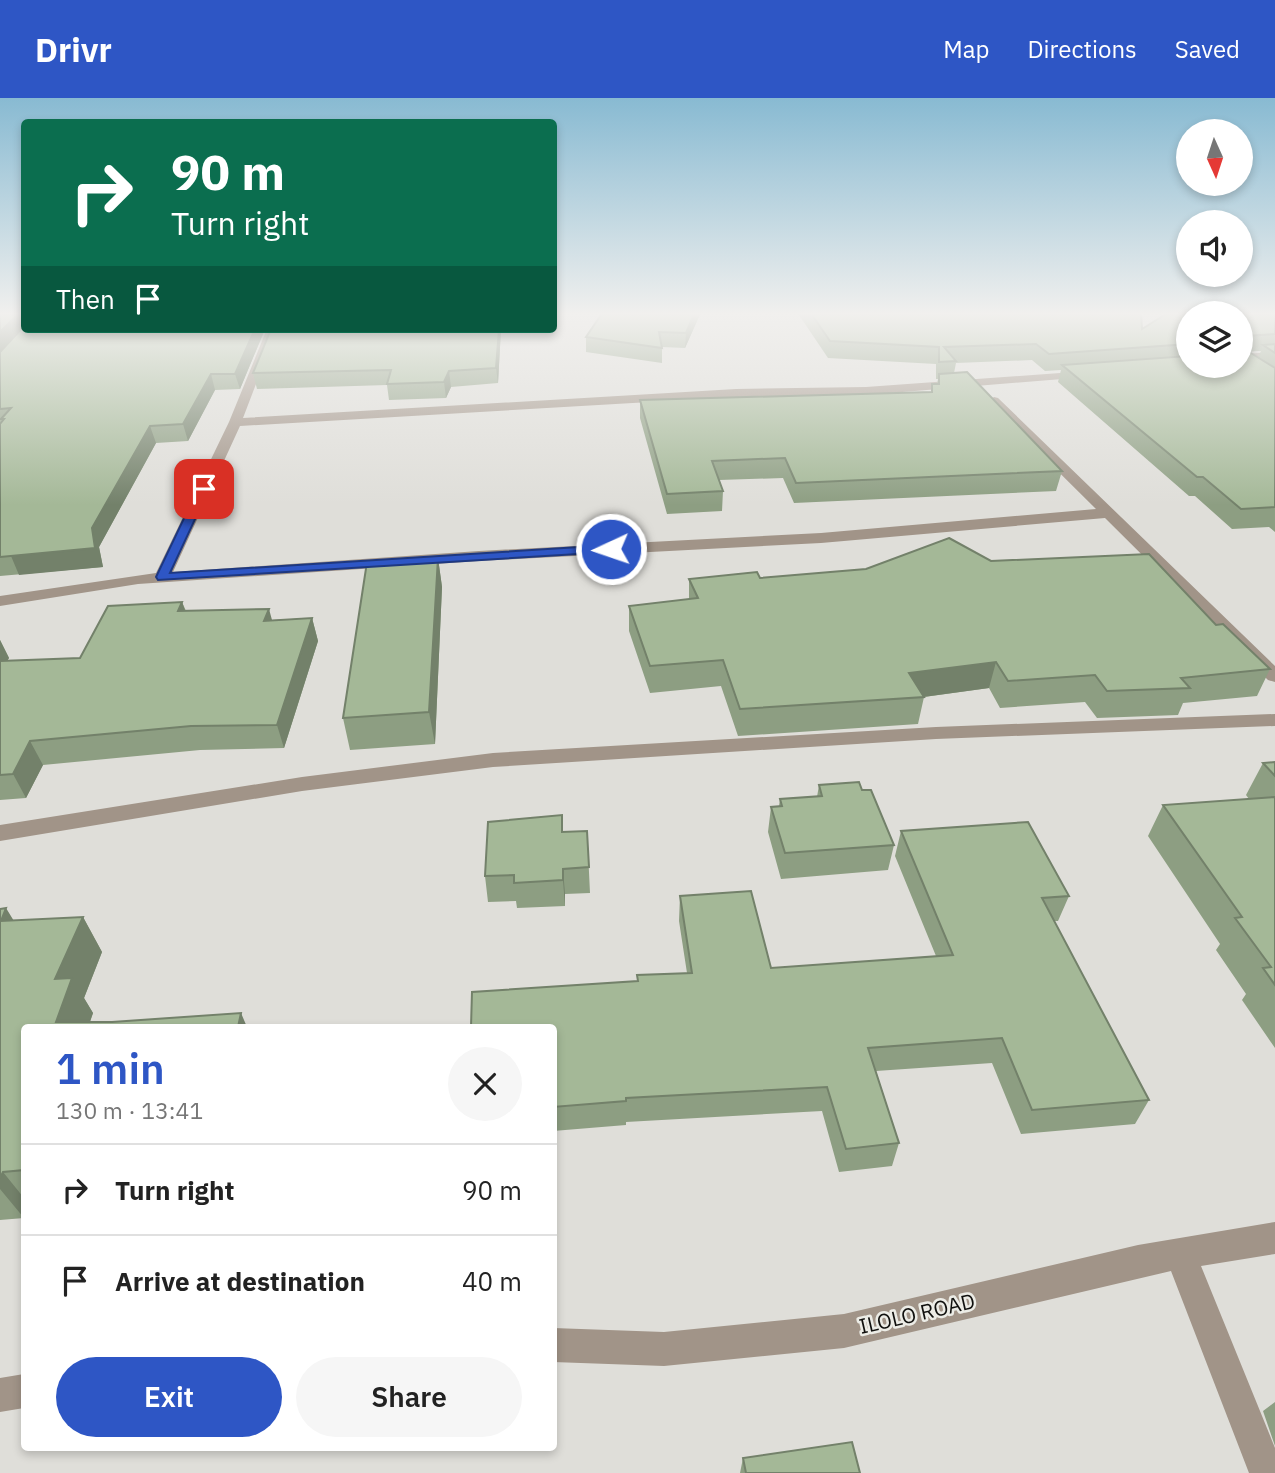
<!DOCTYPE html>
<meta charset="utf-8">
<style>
:root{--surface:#fff;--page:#f6f6f6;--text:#222;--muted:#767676;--line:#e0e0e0;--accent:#2e56c5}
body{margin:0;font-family:"IBM Plex Sans",sans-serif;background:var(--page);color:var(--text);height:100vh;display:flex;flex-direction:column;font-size:26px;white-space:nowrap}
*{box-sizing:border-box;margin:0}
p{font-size:23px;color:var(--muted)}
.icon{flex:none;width:38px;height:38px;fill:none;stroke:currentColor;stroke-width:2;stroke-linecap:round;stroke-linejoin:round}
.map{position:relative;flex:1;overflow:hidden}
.details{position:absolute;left:21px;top:926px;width:536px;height:427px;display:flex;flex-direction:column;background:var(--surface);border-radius:7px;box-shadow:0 4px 10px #0003}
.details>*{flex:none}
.guide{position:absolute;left:21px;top:21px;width:536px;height:214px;border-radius:7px;box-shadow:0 4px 10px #0003;background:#0b6e4f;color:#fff;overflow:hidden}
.needle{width:46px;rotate:177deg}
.tools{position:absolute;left:1176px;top:21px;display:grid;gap:14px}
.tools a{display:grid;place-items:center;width:77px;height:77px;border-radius:50%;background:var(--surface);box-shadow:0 4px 10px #0003;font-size:35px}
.pin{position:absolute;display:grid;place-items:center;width:60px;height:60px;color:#fff;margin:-30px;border-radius:14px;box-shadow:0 4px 10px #0006}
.me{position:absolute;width:77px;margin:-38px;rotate:267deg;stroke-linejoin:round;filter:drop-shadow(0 0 5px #0008)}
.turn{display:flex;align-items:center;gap:24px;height:147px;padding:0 35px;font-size:32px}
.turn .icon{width:91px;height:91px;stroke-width:2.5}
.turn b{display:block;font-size:49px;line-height:60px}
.then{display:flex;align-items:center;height:66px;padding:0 35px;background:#0003;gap:14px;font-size:26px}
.round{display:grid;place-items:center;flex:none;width:74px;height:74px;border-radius:37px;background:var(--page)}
.head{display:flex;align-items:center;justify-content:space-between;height:119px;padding:0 35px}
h1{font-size:42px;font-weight:600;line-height:52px;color:var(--accent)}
.action{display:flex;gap:14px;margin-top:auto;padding:14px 35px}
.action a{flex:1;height:80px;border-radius:42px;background:var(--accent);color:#fff;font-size:28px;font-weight:600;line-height:80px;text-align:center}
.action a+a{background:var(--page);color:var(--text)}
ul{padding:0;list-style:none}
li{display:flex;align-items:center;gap:21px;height:91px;padding:0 35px;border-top:2px solid var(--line)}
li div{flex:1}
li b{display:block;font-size:26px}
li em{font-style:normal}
header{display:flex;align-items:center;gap:42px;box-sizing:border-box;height:98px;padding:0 35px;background:var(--accent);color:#fff}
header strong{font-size:33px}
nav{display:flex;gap:38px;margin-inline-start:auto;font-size:24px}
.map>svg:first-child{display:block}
</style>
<header>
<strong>Drivr</strong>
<nav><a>Map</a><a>Directions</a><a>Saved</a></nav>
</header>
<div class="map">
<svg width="1275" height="1375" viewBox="0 0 1275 1375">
<rect width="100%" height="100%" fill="#dfded9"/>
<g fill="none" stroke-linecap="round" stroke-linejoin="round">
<path fill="#a19488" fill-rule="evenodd" d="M267,231H277L243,320L736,291L866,289L1087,273L1093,276L1087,279L866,297L736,299L240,328L173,474L479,453L821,435L1096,411L990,306L988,303L994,299L998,300L1275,568V584L1268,582L1105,420L821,445L479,463L138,486L0,508V498L156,475L229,324Z
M1275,254V260L1241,262V256Z
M1275,616V628L936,641L493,669L302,693L0,743V727L302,679L493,655L936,629Z
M1275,1124V1156L1201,1168L1275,1350V1375H1249L1171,1173L844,1250L664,1268L553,1264V1230L664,1234L844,1216L1138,1147Z
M24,1276V1310L0,1314V1280Z"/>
</g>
<path fill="#8d9e82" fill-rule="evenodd" d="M0,214H24V231H265L240,291L215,292L188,343L156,345L99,449L103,469L0,478Z
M701,214L685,250L662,249V265L586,254V239Z
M797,214H1141L1142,231L1169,214H1275V434L1269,429L1232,431L1195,398H1189L1058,284L1061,272L1045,273L1032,262L956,265L954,275L1062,373L1056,393L794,405L783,380L719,382L723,393L722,413L667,416L640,320V302L931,295L932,286H937L938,281H936V266L828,260ZM1188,215L1241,268H1188ZM1256,253H1261L1258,260L1248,254Z
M271,231H501L498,285L451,289L446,300L389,302L387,287L257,291L253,275Z
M438,460L442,489L435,646L350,652L343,620Z
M991,463L1216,527L1270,571L1257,598L1183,605L1178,617L1097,620L1085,604L1000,610L989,590L924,599L918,626L738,638L721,588L650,595L629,533V508L689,501V481L760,480Z
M182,504L186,513L272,522L312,520L318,543L284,650L200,652L43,667L26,700L0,702V542L9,560L7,563L80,560Z
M1275,664V950L1242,902L1246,896L1216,852L1220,846L1148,738L1163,707L1249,701L1246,697L1263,665Z
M819,687L862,692L894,747L888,772L781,781L768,734L771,709L779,708L780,701L817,699Z
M562,717L563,734L587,733L590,795L565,796V808L517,810L516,803L488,804L485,778Z
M901,733L1069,798L1058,823H1054L1149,1002L1135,1026L1021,1036L992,965L876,973L899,1045L892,1068L839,1074L822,1013L626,1024V1027L553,1033V929L637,883L687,875L679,823L680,798L771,870L936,858L895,758Z
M0,811L14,823L83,819L102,854L84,900L93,915L90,924L247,929H24V1120L0,1122Z
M1275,1304V1348L1263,1313Z
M743,1360L860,1375H740Z"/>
<path fill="#73816a" d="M695,214H701L685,250L686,235Z
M19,215L24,229L0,255V234Z
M255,231H265L240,291L235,276Z
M499,231H501L498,285L496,270Z
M449,273L451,289L446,300L444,284Z
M211,276L215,292L188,343L183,326Z
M150,328L156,345L99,449L103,469L19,477L11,458L92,430Z
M438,460L442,489L435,646L429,614Z
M182,504L190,526L178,513Z
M269,511L275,533L264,523Z
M312,520L318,543L284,650L277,627Z
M0,542L9,560L0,573Z
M996,564L989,590L923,599L909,575Z
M30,643L43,667L26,700L13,676Z
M563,771L565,796V808L563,782Z
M6,810L28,846L1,823Z
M83,819L102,854L84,900L93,915L88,929L56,924L55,881Z
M241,915L247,929H238Z
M3,1074L24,1100V1120L0,1091V1080Z"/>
<path fill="#a4b897" stroke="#73816a" stroke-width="2" d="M0,214H24V215H19L0,234Z
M603,214H695L686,235L659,234L662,250L586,239Z
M810,214H1141L1142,231L1169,214L1194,215H1188V246L1049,256L1036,246L944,249L956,263L939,264V249L830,243Z
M1196,214H1275V236L1245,238L1246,252L1275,270V409L1241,411L1203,379H1197L1062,267L1188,258V268H1241V215Z
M24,228V231H255L235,276H211L183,326L150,328L92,430L95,450L0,459V326L4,321H1L11,310L0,311V254Z
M271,231H499L496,270L449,273L444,284L387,286L391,272L253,275Z
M1275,246V255L1263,247Z
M967,274L1062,373L796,385L785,360L712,363L723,393L667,396L640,302L932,294V286H939V276Z
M949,440L991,463L1149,456L1216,527L1223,526L1270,571L1181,580L1190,590L1107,593L1095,577L1008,583L996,564L909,575L924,599L740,611L723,562L650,568L629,508L698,500L689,481L757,474L760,480L866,471Z
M438,460L429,614L343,620L367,464Z
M182,504L178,513L269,511L264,523L312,520L277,627L191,628L30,643L13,676L0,677V563L80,560L108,508Z
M1275,664V678L1263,665Z
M859,684L862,692H871L894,747L785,755L771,709L782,708L780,701L822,698L819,687Z
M1275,699V887L1263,870L1271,869L1235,820L1242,819L1163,707Z
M562,717V734L587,733L589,769L563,771V782L514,785V777L485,778L488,724Z
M1028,724L1069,798L1042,800L1149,1002L1032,1012L1002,940L868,950L899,1045L846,1051L827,989L626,1000V1003L553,1009V929H471L472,894L638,883L637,877L692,875L680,798L751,793L771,870L953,857L901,733Z
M6,810L1,823L83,819L55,881L72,880L56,924H112L241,915L238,929H24V1072L3,1074L0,1080V811Z
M852,1344L860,1375H746L743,1360Z"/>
<linearGradient id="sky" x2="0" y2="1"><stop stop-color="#88bad2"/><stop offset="0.53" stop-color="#f1f0ee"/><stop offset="1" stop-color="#f1f0ee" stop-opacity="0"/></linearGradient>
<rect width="1275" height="407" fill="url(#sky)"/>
<path fill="#2e56c5" stroke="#1e3880" stroke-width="2" d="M204,387L209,391L170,475L611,447L617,451L611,454L158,482L156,479L198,391Z"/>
<g text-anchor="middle" stroke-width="5" stroke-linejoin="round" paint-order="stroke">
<g font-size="21" fill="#10100e" stroke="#ecece6">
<text transform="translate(917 1216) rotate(-13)" y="7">ILOLO ROAD</text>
</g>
</g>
</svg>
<div class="tools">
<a><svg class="needle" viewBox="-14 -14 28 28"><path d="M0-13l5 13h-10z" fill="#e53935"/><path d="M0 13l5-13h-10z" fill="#767676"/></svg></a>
<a><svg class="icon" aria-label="sound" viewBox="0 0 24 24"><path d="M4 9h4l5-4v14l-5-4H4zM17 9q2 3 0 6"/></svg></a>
<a><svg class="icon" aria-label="layers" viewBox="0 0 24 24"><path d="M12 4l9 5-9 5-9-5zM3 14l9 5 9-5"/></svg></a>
</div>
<div class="pin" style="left:204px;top:391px;background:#d93025"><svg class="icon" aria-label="arrive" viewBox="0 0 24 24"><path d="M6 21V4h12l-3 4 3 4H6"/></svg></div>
<svg class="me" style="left:611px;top:451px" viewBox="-20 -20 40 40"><circle r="17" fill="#2e56c5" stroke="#fff" stroke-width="3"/><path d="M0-11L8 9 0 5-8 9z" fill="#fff"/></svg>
<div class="guide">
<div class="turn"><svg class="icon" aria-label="right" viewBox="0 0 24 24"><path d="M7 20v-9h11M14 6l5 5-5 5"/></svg><div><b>90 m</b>Turn right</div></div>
<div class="then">Then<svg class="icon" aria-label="arrive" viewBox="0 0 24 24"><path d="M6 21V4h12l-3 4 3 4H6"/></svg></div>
</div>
<section class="details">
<div class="head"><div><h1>1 min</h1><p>130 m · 13:41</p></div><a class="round"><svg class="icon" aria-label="close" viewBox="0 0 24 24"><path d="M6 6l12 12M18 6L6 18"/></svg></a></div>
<ul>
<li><svg class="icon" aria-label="right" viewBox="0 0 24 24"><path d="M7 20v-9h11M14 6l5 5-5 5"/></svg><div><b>Turn right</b></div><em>90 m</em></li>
<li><svg class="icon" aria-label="arrive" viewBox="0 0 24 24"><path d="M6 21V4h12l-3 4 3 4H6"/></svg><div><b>Arrive at destination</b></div><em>40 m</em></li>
</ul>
<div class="action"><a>Exit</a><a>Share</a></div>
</section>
</div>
